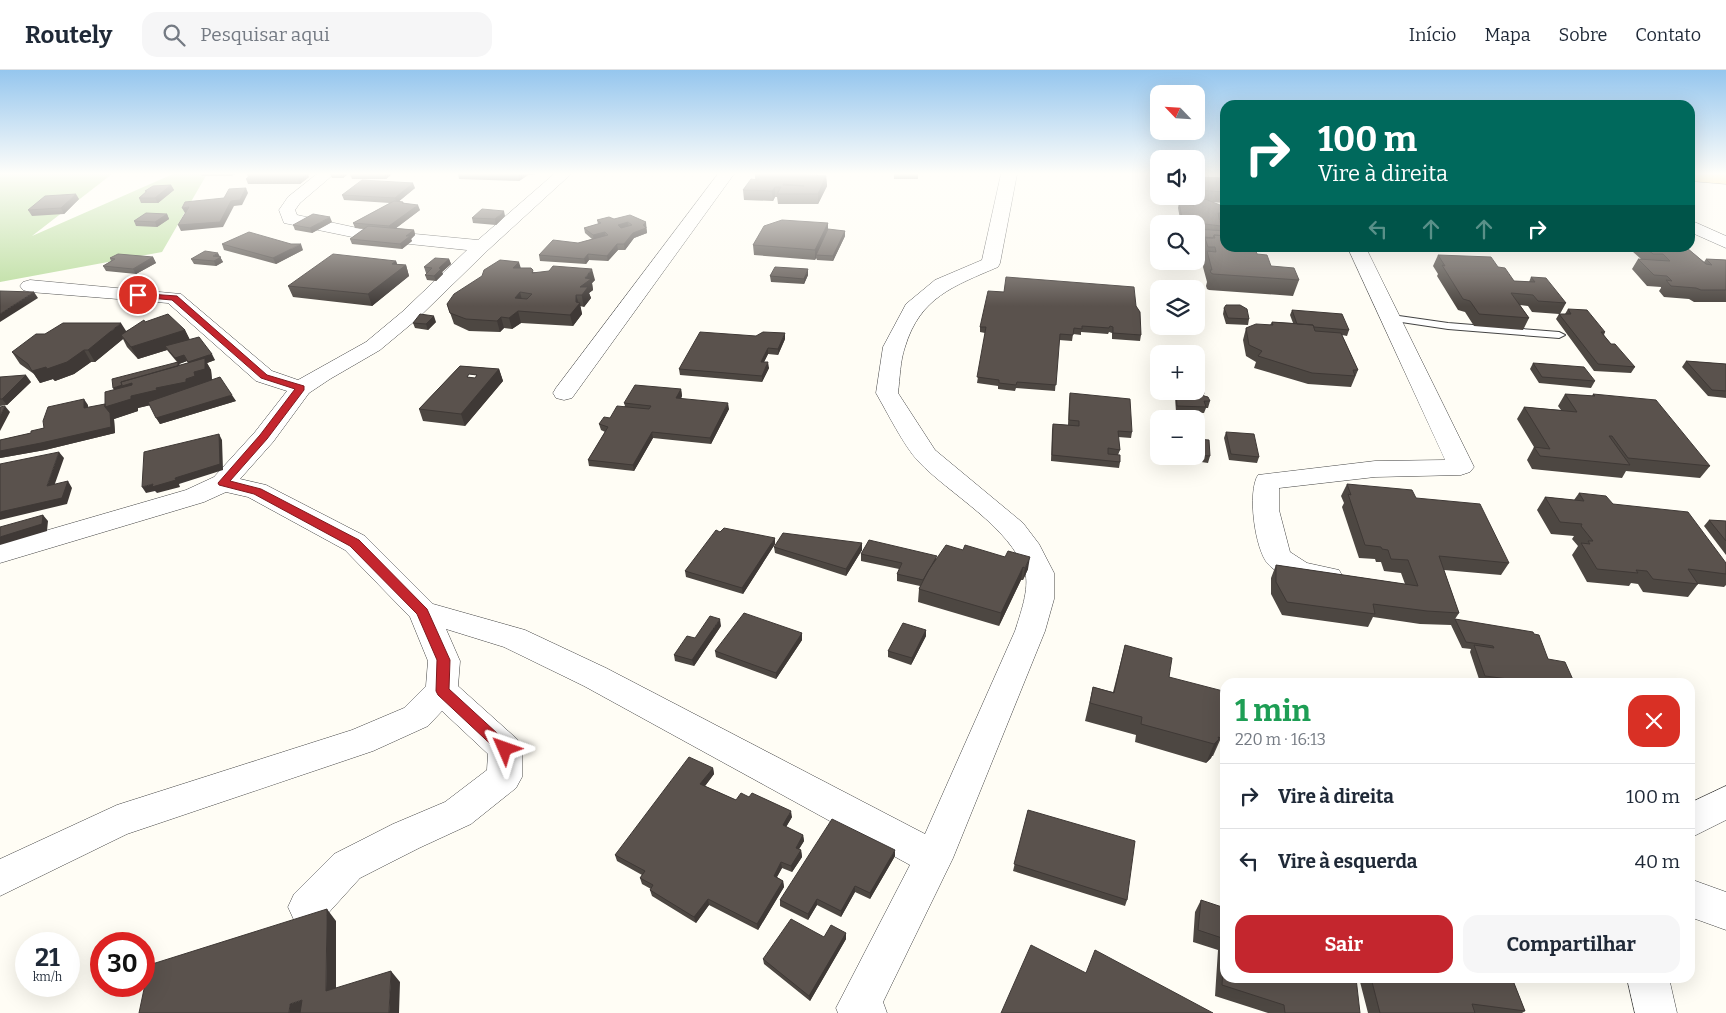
<!DOCTYPE html>
<html lang="pt">
<meta charset="utf-8">
<style>
:root{--surface:#fff;--page:#f6f6f7;--text:#1f2937;--muted:#747a83;--line:#e0e1e3;--accent:#c4262e}
body{margin:0;font-family:Bitter,serif;background:var(--page);color:var(--text);height:100vh;display:flex;flex-direction:column;font-size:19px;white-space:nowrap}
*{box-sizing:border-box;margin:0}
p{font-size:16px;color:var(--muted)}
.icon{flex:none;width:28px;height:28px;fill:none;stroke:currentColor;stroke-width:2;stroke-linecap:round;stroke-linejoin:round}
.map{position:relative;flex:1;overflow:hidden}
.sheet{position:absolute;left:1220px;top:608px;width:475px;height:305px;display:flex;flex-direction:column;background:var(--surface);border-radius:15px;box-shadow:0 5px 20px #0002}
.sheet>*{flex:none}
.banner{position:absolute;left:1220px;top:30px;width:475px;height:152px;border-radius:15px;box-shadow:0 5px 20px #0002;background:#00695c;color:#fff;overflow:hidden}
.needle{width:32px;rotate:295deg}
.tools{position:absolute;left:1150px;top:15px;display:grid;gap:10px}
.tools a{display:grid;place-items:center;width:55px;height:55px;border-radius:10px;background:var(--surface);box-shadow:0 5px 20px #0002;font-size:25px}
.speed{position:absolute;left:15px;top:862px;display:flex;gap:10px;font-size:25px;font-weight:700;text-align:center}
.speed>*{display:grid;place-content:center;width:65px;height:65px;border-radius:50%;background:var(--surface);box-shadow:0 5px 20px #0002;line-height:1}
.speed small{font-size:12px;font-weight:400}
.speed .limit{border:8px solid #d22;background:#fff;color:#111}
.pin{position:absolute;display:grid;place-items:center;width:42px;height:42px;color:#fff;margin:-21px;border:2px solid #fff;border-radius:50%;box-shadow:0 1px 5px #0007}
.me{position:absolute;width:55px;margin:-28px;rotate:313deg;stroke-linejoin:round;filter:drop-shadow(0 0 4px #0008)}
.turn{display:flex;align-items:center;gap:18px;height:105px;padding:0 15px;font-size:22px}
.turn .icon{width:65px;height:65px;stroke-width:2.5}
.turn b{display:block;font-size:35px;line-height:42px}
.lanes{display:flex;align-items:center;height:48px;padding:0 15px;background:#0003;justify-content:center;gap:25px;direction:ltr}
.lanes .off{opacity:.35}
.round{display:grid;place-items:center;flex:none;width:52px;height:52px;border-radius:15px;background:var(--page)}
.overview{display:flex;align-items:center;justify-content:space-between;height:85px;padding:0 15px}
h1{font-size:30px;font-weight:700;line-height:38px;color:#1e9e55}
.action{display:flex;gap:10px;margin-top:auto;padding:10px 15px}
.action a{flex:1;height:58px;border-radius:15px;background:var(--accent);color:#fff;font-size:20px;font-weight:700;line-height:58px;text-align:center}
.action a+a{background:var(--page);color:var(--text)}
ul{padding:0;list-style:none}
li{display:flex;align-items:center;gap:15px;height:65px;padding:0 15px;border-top:1px solid var(--line)}
li div{flex:1}
li b{display:block;font-size:19px}
li em{font-style:normal}
header{display:flex;align-items:center;gap:30px;box-sizing:border-box;height:70px;padding:0 25px;background:var(--surface);border-bottom:1px solid var(--line)}
header strong{font-size:24px}
nav{display:flex;gap:28px;margin-inline-start:auto;font-size:18px}
.search{width:350px;height:45px;background:var(--page);display:flex;align-items:center;gap:12px;box-sizing:border-box;padding:0 18px;border-radius:15px;color:var(--muted);font-size:19px}
.map>svg:first-child{display:block}
</style>
<header>
<strong>Routely</strong>
<div class="search"><svg class="icon" aria-label="search" viewBox="0 0 24 24"><circle cx="10" cy="10" r="6"/><path d="M15 15l6 6"/></svg>Pesquisar aqui</div>
<nav><a>Início</a><a>Mapa</a><a>Sobre</a><a>Contato</a></nav>
</header>
<div class="map">
<svg width="1726" height="943" viewBox="0 0 1726 943">
<rect width="100%" height="100%" fill="#fffdf5"/>
<path fill="#b9dc9c" d="M0,104H112L32,166L173,104H207L162,182L0,212Z"/>
<g fill="none" stroke-linecap="round" stroke-linejoin="round">
<defs>
<path id="service" d="M1392,245L1448,253L1559,262L1565,265L1559,268L1448,259L1388,250L1386,248L1388,246Z"/>
<path id="minor" d="M317,104H334L300,133L295,140L297,145L362,159L478,170L554,104H571L488,180L416,250L380,280L330,309L309,323L273,372L240,409L266,415L365,466L433,534L525,560L606,598L925,764L1015,561C1020,545 1030,518 1025,502C1011,457 949,424 918,391C904,376 887,342 876,323L883,277L906,234L935,210L982,190L1001,104H1017L1000,193L998,197C954,216 920,227 905,277C900,291 900,308 898,323L935,380L1023,453L1039,474L1054,503V529L1045,561L953,788L883,932L887,943H838L836,938L910,795L584,616L504,577L446,559L460,591L458,616L517,669L522,679V707L516,718L471,754L419,778L360,808L322,850L308,856L294,850L288,837L294,824L334,784L393,754L445,732L487,700L488,684L442,641L428,656L373,681L127,764L0,826V789L117,735L352,660L404,638L426,616L428,591L410,547L345,480L248,427L226,422L204,432L0,493V474L186,420L214,407L255,362L287,321L256,311L168,233L30,222L23,220L20,216L23,212L30,210L181,224L272,301L298,310L366,272L402,242L467,180L362,169L284,153L279,140L288,127Z
M718,104H734L572,328L564,330L556,328L553,323L556,318Z
M1690,150L1726,166V178L1690,162Z
M1348,178H1366L1474,397L1470,402L1461,405L1375,407L1279,418V440L1290,482L1307,493L1339,500L1343,507L1339,514C1317,521 1284,511 1268,494C1255,480 1247,422 1258,405L1375,391L1445,390Z
M1726,716V750L1690,768V733Z
M1690,809L1726,822V860L1690,847Z
M1627,908H1669L1677,943H1635Z"/>
<path id="primary" d="M1690,104H1726V114L1690,111Z"/>
</defs>
<use href="#service" stroke="#444" stroke-width="2"/>
<use href="#minor" stroke="#444" stroke-width="1"/>
<use href="#primary" stroke="#222" stroke-width="1"/>
<use href="#service" fill="#fff" fill-rule="evenodd"/>
<use href="#minor" fill="#fff" fill-rule="evenodd"/>
<use href="#primary" fill="#f9d66b" fill-rule="evenodd"/>
</g>
<path fill="#4d4742" fill-rule="evenodd" d="M200,104H235L232,106H202Z
M247,104L309,107L300,114H248L246,109L248,107Z
M330,104H348L343,108H332Z
M350,104H392L386,109H352Z
M458,104H535L533,105H528L519,111L459,109Z
M755,104H801L800,105L826,106L827,116L818,134H778L777,127H775L773,131L744,130L743,120L755,110Z
M894,104H918V109H894Z
M1196,107L1225,108V133L1211,132L1222,143L1221,149H1219L1221,156L1220,160L1257,184L1271,196L1299,210L1293,226L1209,220L1207,219L1206,216L1207,212L1203,197L1204,192L1201,183L1204,172H1196V154H1181L1178,138L1179,132L1192,136L1193,133L1200,131L1194,130L1191,129L1190,126H1196Z
M171,115L174,120L158,133H141L139,128L146,123L145,121Z
M415,118L399,131L403,132L404,133L420,140L396,158L414,160L415,165L411,169L412,171L402,179L352,174L350,169L364,159L355,158L353,153L390,133L344,130L342,125Z
M79,129L64,144L32,146L28,140Z
M167,144L169,149L157,157L136,156L134,151Z
M505,146L496,155L473,153L472,148Z
M614,149L647,157L646,158L647,163L634,168L625,180H618L608,191L589,190L586,194L540,191L539,185L592,169L585,163L584,158L598,154L597,150Z
M332,152L312,163L295,160L293,155Z
M828,153V160L845,161V166L833,191L817,190L816,188L815,190L754,185L753,175Z
M222,174L303,180L276,194L224,180Z
M1278,178H1317V180Z
M1599,178H1687L1704,192L1706,189L1726,190V232H1694L1689,229L1664,227L1659,221L1661,218V217L1647,216L1632,199L1638,189H1641L1632,181Z
M1438,185L1498,197L1514,211L1529,212L1531,207L1566,233L1560,244H1565L1568,239L1605,262L1604,265L1611,274L1635,297L1631,303L1594,301L1556,249L1559,244L1532,242L1528,236L1520,235L1529,248L1523,260L1474,256L1465,242L1458,240L1437,206L1438,204L1433,196Z
M153,187L156,193L136,204L106,201L103,196L111,191L110,188Z
M220,187L223,192L216,196L194,194L191,189Z
M449,189L451,194L442,202L443,204L436,211L427,210L425,205L427,203H426L424,197Z
M396,191L397,194L406,195L409,206L372,236L293,227L288,216Z
M521,198L534,202L595,210L592,213L593,220L589,223L591,228L584,237L580,236L582,244L573,256L521,253L512,259L504,258L500,262L469,261L454,254L447,234Z
M808,205L804,214L771,212L770,206Z
M1136,236L1141,265L1140,271L1112,269V263L1109,262L1108,264L1081,262V265L1073,264L1072,271L1059,270L1055,321L1016,318L1015,321L998,319V316L977,313L985,263L980,262V257Z
M1224,238L1249,249L1248,255L1226,254L1223,244Z
M1292,240L1349,260L1347,266L1342,265L1358,300L1351,317L1308,314L1254,298L1256,292L1246,286L1243,270L1246,258L1270,255L1272,252L1293,253L1290,245Z
M145,252L185,260L190,270L215,290L207,293L211,300L212,310L236,331L160,354L150,335L138,338V341L114,349L115,363L45,380L0,388V370L31,363L44,358L88,335V338L105,334L114,320L177,292L167,280L138,289L127,277L123,269L95,292H91L74,304L55,311L53,309L40,313L34,304L20,294L12,282L45,264L126,261ZM187,291L188,293L180,295L179,294Z
M436,252L428,260L415,258L413,253Z
M785,269L778,285L768,284L764,292L769,298L762,312L680,305L679,299Z
M1686,291L1726,294V328L1708,326L1682,297Z
M1533,293L1595,311L1591,318L1539,313L1530,299Z
M460,296L499,299L503,311L465,356L423,351L419,339ZM469,304L477,305L475,308L467,307Z
M0,307L31,312L7,335L0,336Z
M681,319L682,326L681,329L729,339L711,374L653,368L634,401L589,396L588,390L605,362L601,360L599,354L610,348L625,336L624,333Z
M1176,321L1204,324V326L1210,331L1208,338H1206L1204,343L1176,342L1175,327Z
M1070,323L1132,362L1131,368L1118,367L1120,380L1118,385L1120,392L1119,398L1051,391L1052,360L1053,354L1068,355L1069,330Z
M1565,324L1592,326L1593,324L1710,396L1700,408L1626,401L1622,408L1532,399L1527,390L1534,377L1517,349L1524,337L1561,340L1558,336Z
M1226,362L1259,387L1257,393L1229,390L1224,368Z
M1196,369L1210,386L1208,393L1174,388V386H1196Z
M1347,414L1416,428L1509,493L1501,505L1444,500L1459,543L1455,549L1534,564L1548,589L1574,612H1480L1470,582L1471,579L1462,578L1451,555L1420,554L1373,547L1368,557L1282,545L1271,524V508L1276,495L1405,514L1401,503L1384,501L1381,492H1376L1375,489L1359,488L1342,437L1344,433L1341,426Z
M1579,423L1613,434L1726,493V515L1724,517L1698,514L1688,527L1643,522L1638,514L1631,513L1629,516L1587,512L1572,485L1578,476L1572,469L1574,466L1551,464L1537,440L1545,427L1574,430Z
M1709,450L1726,451V485L1704,456Z
M720,462L775,474L743,524L686,507L685,501Z
M862,473V480L846,506L775,483L774,477Z
M963,480L1005,487L1028,499L1023,510H1021L999,556L918,532L919,519L920,516L897,511V504L899,499L861,491V484L937,489Z
M721,556L694,596L675,591L674,585L695,568Z
M926,560V566L911,595L888,587V581Z
M802,563V570L776,609L716,587L715,581Z
M1125,575L1169,607L1221,668L1213,686H1212L1211,688L1206,693L1135,672L1136,665L1085,651L1093,617L1113,622Z
M713,698L714,704L705,716L736,730L792,747L786,757L803,765L804,771L799,779L801,780L802,787L792,802L782,798L777,807L783,811L784,817L758,860L709,835L696,853L652,826L650,820L651,819L642,814L640,808L642,805L617,791L615,785Z
M1028,740L1127,830L1125,836L1013,801Z
M1225,768V804L1222,803L1223,772Z
M895,786L870,829L855,822L841,847L817,835L808,850L780,836V830Z
M1201,830L1360,943H1268L1215,926L1218,880L1193,872L1195,842Z
M846,863V869L810,931L764,894L763,889L824,867Z
M1359,908H1512L1525,941L1522,943H1368Z"/>
<path fill="#3f3936" d="M305,104H308L309,107L300,114L298,109Z
M341,104H348L343,108Z
M384,104H392L386,109Z
M518,104H528V105L519,111Z
M826,106L827,116L818,134V124Z
M413,113L415,118L397,133L395,128Z
M171,115L174,120L158,133L155,128Z
M775,117V127L773,131L772,121Z
M246,118L248,123L242,135L234,136L223,157L181,161L178,155L231,131Z
M76,124L79,129L64,144L61,138Z
M418,135L420,140L391,162L389,156Z
M189,137L192,143H185L182,138Z
M504,141L505,146L496,155L495,149Z
M167,144L169,149L157,157L155,152Z
M330,147L332,152L312,163L310,158Z
M628,152L629,158L619,161L618,155Z
M646,152L647,163L634,168L625,180L624,174L633,163Z
M828,153V164L816,185V188L815,190V180Z
M414,160L415,165L411,169L412,171L402,179L400,174L406,166Z
M845,161V166L833,191V186Z
M605,162L606,168L594,171L593,165Z
M301,174L303,180L276,194L273,188Z
M617,174L618,180L608,191L607,186Z
M218,183L223,192L216,196L214,191L213,186Z
M588,184L589,190L586,194L584,189Z
M153,187L156,193L136,204L133,199Z
M449,189L451,194L442,202L443,204L436,211L434,206L439,198Z
M396,191L399,200L406,195L409,206L372,236L368,224L392,194Z
M519,192L522,202L513,198Z
M592,199L595,210L592,213L593,220L589,223L591,228L584,237L580,217L585,208Z
M808,199V205L804,214V209Z
M34,222L38,228L0,252V244Z
M520,222L523,234L515,228Z
M576,225L579,234L580,233L582,244L573,256L570,245L576,232Z
M518,241L521,253L512,259L509,248Z
M434,246L436,252L428,260L426,254Z
M501,247L504,258L500,262L497,251Z
M121,253L128,264L121,265L123,269L95,292L88,280Z
M185,260L191,272L165,276L167,280L138,289L131,277Z
M785,263V269L778,285V279Z
M768,278V284L761,298V292Z
M84,280L91,292L74,304L55,311L53,309L40,313L32,301Z
M212,284L215,290L207,293L211,300L212,311L164,332L138,338V341L114,349L115,363L45,380L0,388V381L105,337L116,324L113,318L178,292L175,288L184,285L187,291L179,294L181,298L156,318L186,309L191,298L188,292Z
M768,292L769,298L762,312V306Z
M499,299L503,311L465,356L461,344Z
M26,305L31,312L7,335L2,329Z
M681,319L682,326L677,335L676,328Z
M232,325L236,331L160,354L156,348Z
M84,329L88,335V345L84,338Z
M728,333L729,339L711,374L710,368Z
M5,336L10,342L0,361V346Z
M652,362L653,368L634,401L633,395Z
M219,364L222,370L223,400L179,414L180,417L157,423L155,421L146,423L142,417L175,408Z
M59,382L64,388L52,422L47,416Z
M68,411L72,418L67,434L0,450V442Z
M43,445L48,451L47,461L0,475V467Z
M775,468V474L743,524L742,518Z
M862,473V480L846,506V499Z
M1030,487L1028,499L1023,510L1025,498Z
M1023,497L1021,510L999,556L1001,543Z
M720,549L721,556L694,596L692,590Z
M926,560V566L911,595L912,588Z
M802,563V570L776,609V603Z
M1219,669L1211,688L1206,693L1214,674Z
M713,698L714,704L702,720L700,714Z
M791,741L792,747L783,762V755Z
M803,765L804,771L796,784V778Z
M801,780L802,787L792,802L791,796Z
M895,780V786L870,829V823Z
M781,792L782,798L774,812V806Z
M783,811L784,817L758,860L757,854Z
M855,816V822L841,847V841Z
M708,829L709,835L696,853L694,847Z
M817,829V835L808,850V844Z
M327,839L336,851V932L326,921Z
M846,863V869L810,931L809,926Z
M391,901L400,912L399,943H389Z
M302,930L307,943H289L290,934Z"/>
<path fill="#5a524d" stroke="#3f3936" fill-rule="evenodd" d="M247,104H305L298,109H246L252,104Z
M756,104H795L826,106L818,124H777L781,117H775L772,121L743,120L751,109L758,110L760,106ZM783,114L804,116L783,115Z
M1196,107L1225,108V122L1196,120Z
M362,110L413,113L395,128L342,125Z
M171,115L155,128H139L147,121H145L153,116Z
M246,118L240,130L231,131L220,152L178,155L189,137L182,138L185,132L224,128L229,119Z
M76,124L61,138L28,140L45,126Z
M1205,129L1220,135L1222,143H1218L1221,156L1197,153L1198,158H1196V154H1183L1179,132L1194,136L1193,133Z
M394,131L403,132L402,133L418,135L389,156L353,153Z
M482,139L504,141L495,149L472,148Z
M146,143L167,144L155,152L134,151Z
M313,144L330,147L310,158L293,155Z
M630,145L646,152L643,155L646,158L633,163L624,174H617L607,186L588,184L584,189L539,185L553,170L578,173L608,165L605,162L593,165L584,158L601,153L597,150L609,147L614,149ZM628,152L632,155L621,158L618,155Z
M782,150L828,153L815,180L753,175L764,156Z
M368,156L414,160L406,166H410L400,174L350,169Z
M828,159L845,161L833,186L816,185Z
M1196,159L1225,161V166L1214,165L1213,168L1196,166Z
M249,162L291,174H301L273,188L222,174Z
M1214,165L1225,166V178H1255L1257,184L1267,185L1271,196L1294,198L1299,210L1213,204L1211,203L1210,200H1212L1207,181L1216,182L1215,177H1208L1205,168H1215Z
M1646,178H1687L1706,194L1712,195L1706,189L1726,190V220H1701L1696,218L1671,216L1666,210L1672,211L1667,206L1654,205L1638,189L1670,191L1663,184H1653Z
M205,181L218,183L213,186L221,187L214,191L191,189Z
M118,184L153,187L133,199L103,196L115,189L110,188Z
M333,184L396,191L392,194L406,195L368,224L288,216Z
M1438,185L1491,187L1498,197L1505,198L1514,211L1535,212L1531,207L1546,208L1566,233L1538,231L1533,225L1511,223L1529,248L1479,244L1470,231L1463,229L1442,195L1445,196Z
M435,188L449,189L439,198L441,199L434,206L425,205L432,198L424,197Z
M500,190L519,192L513,198H531L533,200L532,203L549,201L553,196L592,199L585,208L591,209L580,217H588L582,225H576V232L580,233L570,245L518,241L509,248L501,247L497,251L466,249L450,243L447,234L454,224L482,206L484,200ZM520,222L532,224L527,229L515,228Z
M775,197L808,199L804,209L770,206Z
M1006,207L1134,217L1136,236L1140,242L1141,265L1113,263V257L1110,256L1109,258L1082,256V259L1074,258L1073,265L1060,264L1056,315L1017,312L1016,315L999,313V310L977,307L986,257H980L988,221L1004,222Z
M0,221L34,222L0,244Z
M1226,235H1240L1247,239L1249,249L1228,248L1224,238Z
M1568,239L1587,240L1605,262H1601L1611,274H1615L1635,297L1598,294L1559,244H1571Z
M1292,240L1342,244L1349,260L1314,257L1313,255L1297,254Z
M168,244L185,260L131,277L121,265L144,250L145,252Z
M420,244L434,246L426,254L413,253Z
M1272,252L1313,255L1315,261L1341,263L1358,300H1353L1355,306L1312,303L1258,286L1262,281L1249,275L1246,258L1256,254L1273,255Z
M63,253H121L88,280H84L67,292L47,299L46,297L32,301L28,294L12,282L36,264H45Z
M700,262L756,266L763,262L785,263L778,279L768,278L761,292H768L762,306L679,299Z
M199,267L212,284L188,292L184,285L175,288L165,276Z
M205,288V299L194,302L195,306L186,309V312L156,318L157,320L131,326V329L105,337V322L132,315V313L122,316L121,312Z
M1686,291L1726,294V321L1712,320Z
M178,292V296L121,312L122,315L113,318L112,309Z
M1533,293L1584,297L1595,311L1542,307Z
M460,296L499,299L461,344L419,339ZM469,304L477,305L475,308L467,307Z
M26,305L2,329H0V307Z
M220,307L232,325L156,348L148,332Z
M1196,313L1202,314L1204,324H1203L1204,326L1208,327L1210,331H1204L1206,337L1177,336L1176,321H1196Z
M635,315L681,319L676,328L728,333L710,368L652,362L633,395L588,390L608,357L599,354L604,347L610,348L617,336L649,339L651,336L624,333Z
M1070,323L1130,329L1132,362L1118,361L1120,380L1108,378V384L1120,385V392L1052,385L1053,354L1079,356V351L1069,350Z
M1565,324L1595,326L1593,324L1656,330L1710,396L1628,388L1612,366H1609L1630,395L1540,386L1534,377L1550,379L1524,337L1577,342Z
M84,329V338L105,334V337L110,343L111,357L41,373L0,381V370L31,363V361L44,358L43,351L48,337Z
M5,336L0,346V337Z
M1226,362L1254,364L1259,387L1231,384Z
M219,364L220,394L175,408L176,410L152,417L153,414L142,417L144,382Z
M1196,369L1209,370L1210,386L1196,385Z
M59,382L47,416L68,411L62,428L0,442V394Z
M1347,414L1412,420L1416,428L1480,434L1509,493L1439,486L1459,543L1427,541L1373,534L1375,544L1287,532L1276,512V495L1418,516L1408,490L1391,489L1388,480L1382,479L1381,477L1365,475L1348,424L1351,425Z
M1579,423L1606,426L1613,434L1688,442L1726,493V504L1688,499L1698,514L1653,509L1647,501L1636,500L1638,503L1597,499L1581,473L1590,474L1588,471H1593L1581,456L1582,454L1560,452L1545,427L1584,431Z
M43,445L42,454L0,467V457Z
M1709,450L1726,451V471Z
M724,458L775,468L742,518L685,501L716,460L720,462Z
M783,463L862,473L846,499L774,477Z
M869,470L937,486L923,510L897,504L902,493L861,484Z
M946,475L963,480L965,475L1005,487L1008,481L1030,487L1025,498L1023,497L1001,543L919,519L928,501Z
M744,543L802,563L776,603L715,581Z
M710,546L720,549L692,590L674,585L687,566L695,568Z
M1455,549L1533,562L1534,564L1539,565L1548,589L1565,592L1574,612H1531L1485,606L1474,575L1494,578L1493,576L1466,572Z
M903,553L926,560L912,588L888,581Z
M1125,575L1172,588L1169,607L1223,621L1221,668L1218,667L1219,669L1214,674L1141,654L1142,647L1090,633L1093,617L1114,623Z
M689,687L713,698L700,714L736,730L741,723L749,727L752,723L791,741L783,755L803,765L796,778L801,780L791,796L781,792L774,806L783,811L757,854L708,829L694,847L650,820L653,815L640,808L645,801L615,785Z
M1028,740L1135,771L1127,830L1014,794Z
M832,749L895,780L870,823L855,816L841,841L817,829L808,844L780,830Z
M1201,830L1225,838V908H1356L1360,943H1285L1284,935L1222,915L1225,869L1198,860Z
M327,839L326,921L391,901L389,943H300L302,930L290,934L289,943H139L149,895Z
M791,849L824,867L831,855L846,863L809,926L763,889Z
M1031,875L1086,903L1095,880L1213,943H1001Z
M1371,908H1512L1525,941L1472,934L1475,943H1380Z"/>
<linearGradient id="sky" x2="0" y2="1"><stop stop-color="#95c6ee"/><stop offset="0.44" stop-color="#fffefa"/><stop offset="1" stop-color="#fffefa" stop-opacity="0"/></linearGradient>
<rect width="1726" height="236" fill="url(#sky)"/>
<path fill="#c4262e" stroke="#7f191e" d="M135,223L177,226L267,305L304,316V320L267,369L230,411L261,419L359,470L427,539L450,590L449,619L510,675L512,679L510,683L505,685L500,683L438,625L436,621L437,590L417,544L350,476L254,424L219,415L218,413L260,365L295,319L261,308L172,230L138,227L134,225Z"/>
</svg>
<div class="tools">
<a><svg class="needle" viewBox="-14 -14 28 28"><path d="M0-13l5 13h-10z" fill="#e53935"/><path d="M0 13l5-13h-10z" fill="#747a83"/></svg></a>
<a><svg class="icon" aria-label="sound" viewBox="0 0 24 24"><path d="M4 9h4l5-4v14l-5-4H4zM17 9q2 3 0 6"/></svg></a>
<a><svg class="icon" aria-label="search" viewBox="0 0 24 24"><circle cx="10" cy="10" r="6"/><path d="M15 15l6 6"/></svg></a>
<a><svg class="icon" aria-label="layers" viewBox="0 0 24 24"><path d="M12 4l9 5-9 5-9-5zM3 14l9 5 9-5"/></svg></a>
<a>+</a>
<a>−</a>
</div>
<div class="speed"><div>21<small>km/h</small></div><div class="limit">30</div></div>
<div class="pin" style="left:138px;top:225px;background:#d93025"><svg class="icon" aria-label="arrive" viewBox="0 0 24 24"><path d="M6 21V4h12l-3 4 3 4H6"/></svg></div>
<svg class="me" style="left:505px;top:679px" viewBox="-20 -20 40 40"><path d="M0-17L14 15 0 8-14 15z" fill="#c4262e" stroke="#fff" stroke-width="4"/></svg>
<div class="banner">
<div class="turn"><svg class="icon" aria-label="right" viewBox="0 0 24 24"><path d="M7 20v-9h11M14 6l5 5-5 5"/></svg><div><b>100 m</b>Vire à direita</div></div>
<div class="lanes"><svg class="icon off" aria-label="left" viewBox="0 0 24 24"><path d="M17 20v-9H6M10 6l-5 5 5 5"/></svg><svg class="icon off" aria-label="ahead" viewBox="0 0 24 24"><path d="M12 20V5M6 11l6-6 6 6"/></svg><svg class="icon off" aria-label="ahead" viewBox="0 0 24 24"><path d="M12 20V5M6 11l6-6 6 6"/></svg><svg class="icon" aria-label="right" viewBox="0 0 24 24"><path d="M7 20v-9h11M14 6l5 5-5 5"/></svg></div>
</div>
<section class="sheet">
<div class="overview"><div><h1>1 min</h1><p>220 m · 16:13</p></div><a class="round" style="background:#d93025;color:#fff"><svg class="icon" aria-label="close" viewBox="0 0 24 24"><path d="M6 6l12 12M18 6L6 18"/></svg></a></div>
<ul>
<li><svg class="icon" aria-label="right" viewBox="0 0 24 24"><path d="M7 20v-9h11M14 6l5 5-5 5"/></svg><div><b>Vire à direita</b></div><em>100 m</em></li>
<li><svg class="icon" aria-label="left" viewBox="0 0 24 24"><path d="M17 20v-9H6M10 6l-5 5 5 5"/></svg><div><b>Vire à esquerda</b></div><em>40 m</em></li>
</ul>
<div class="action"><a>Sair</a><a>Compartilhar</a></div>
</section>
</div>
